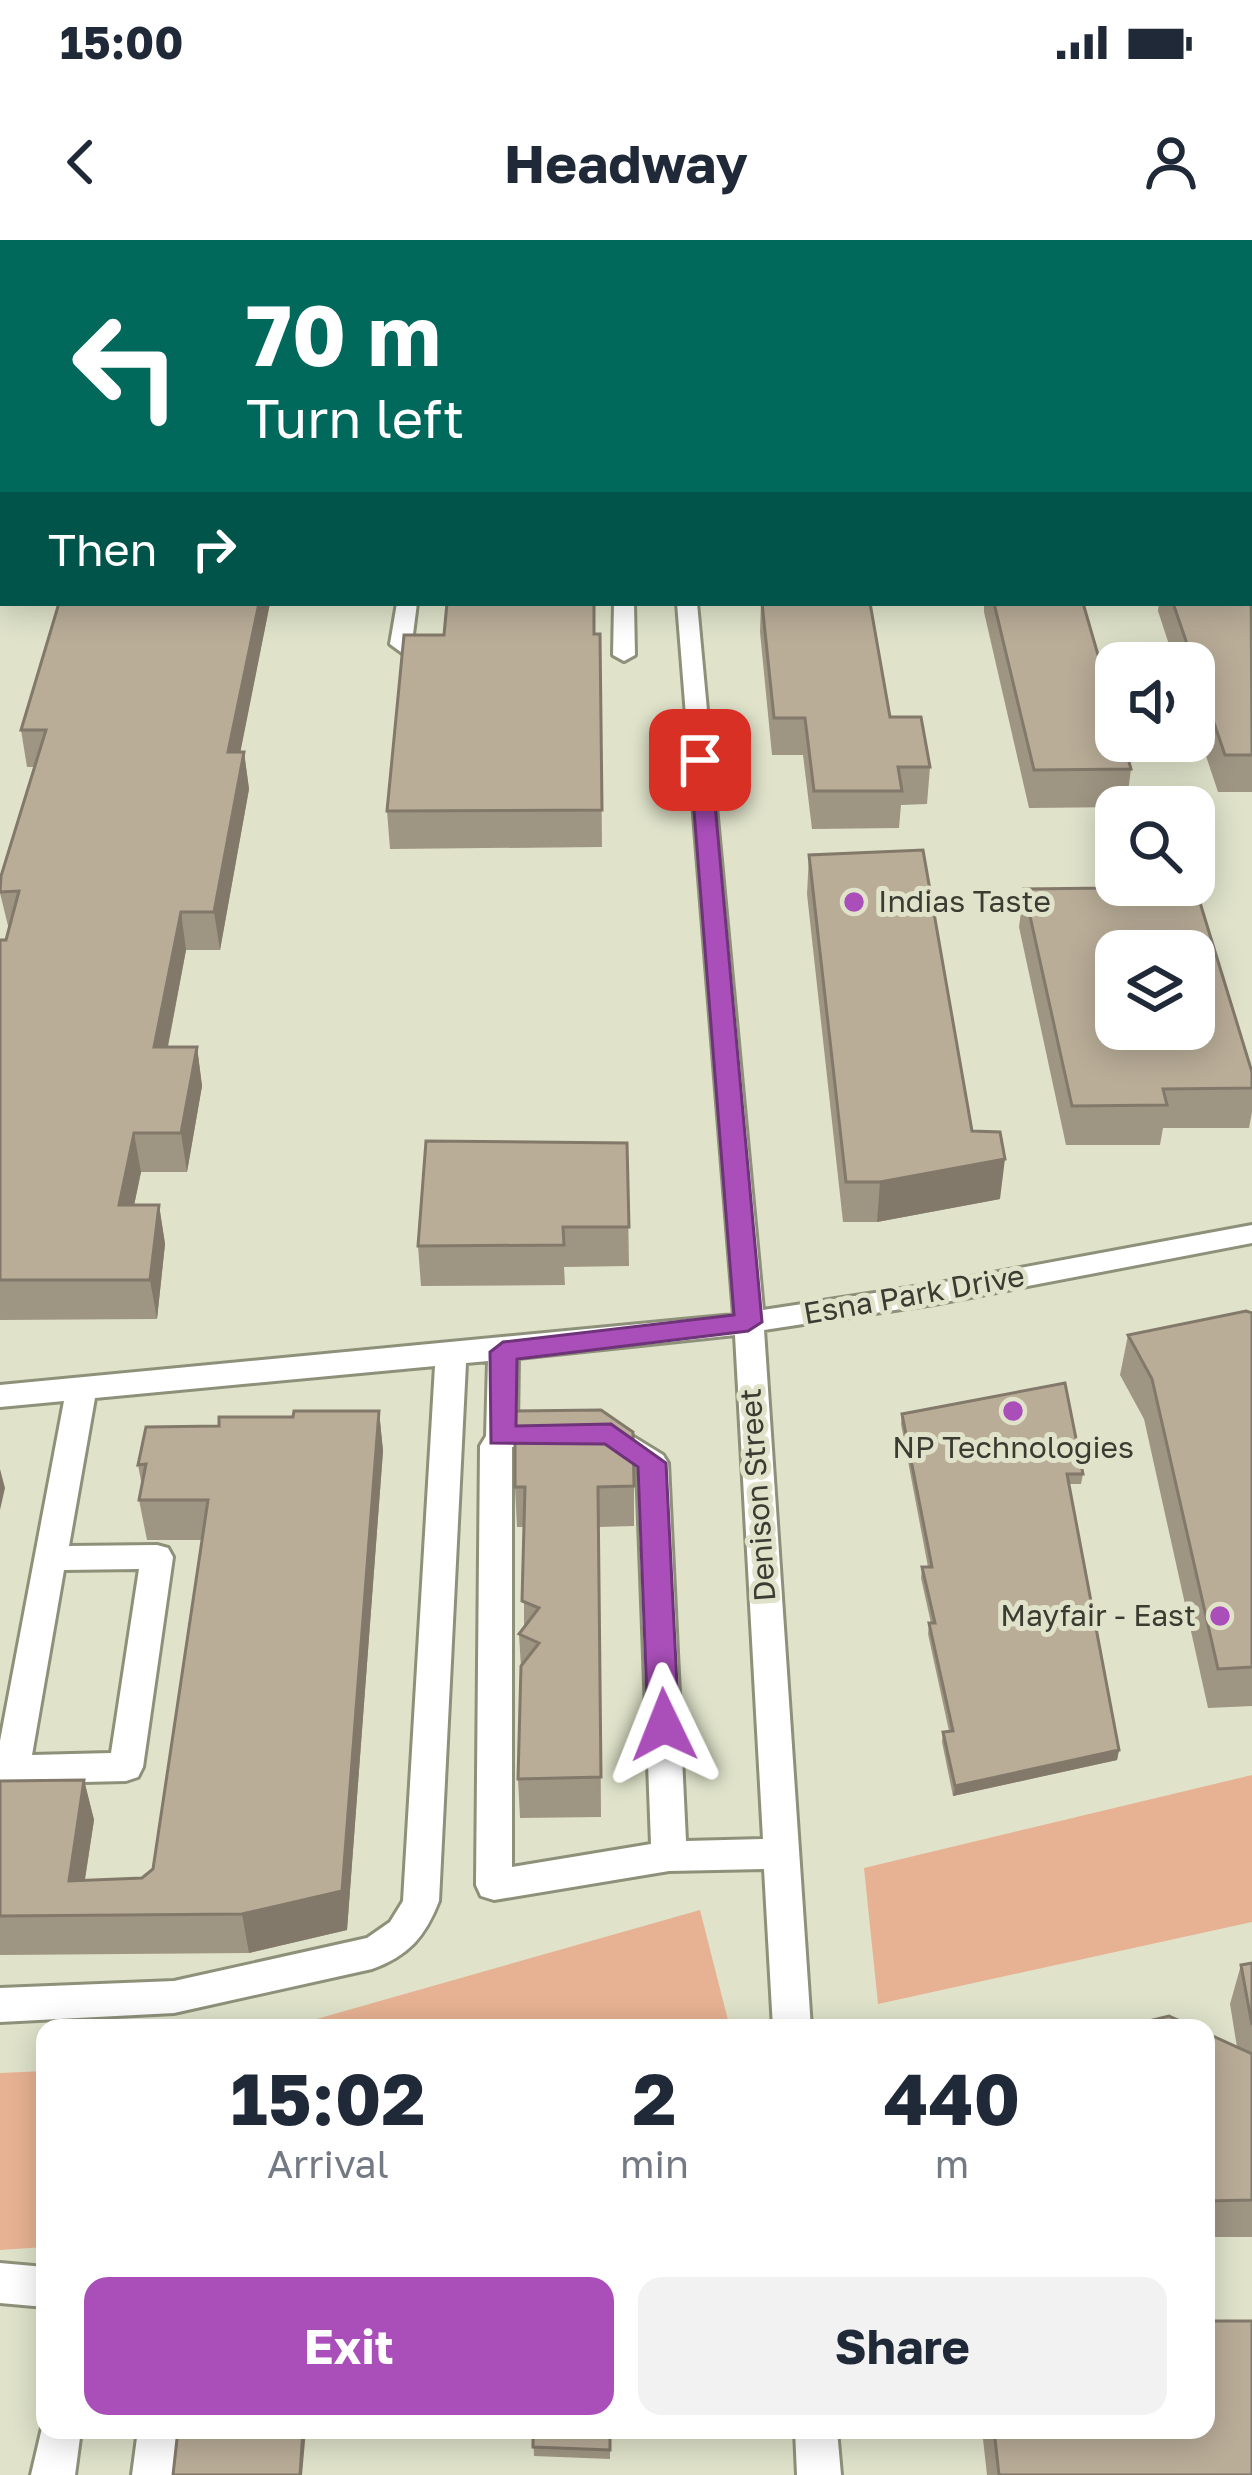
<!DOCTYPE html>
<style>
:root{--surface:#fff;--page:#f2f2f3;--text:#1f2937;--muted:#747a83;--accent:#aa4fba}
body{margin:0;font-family:"Golos Text",sans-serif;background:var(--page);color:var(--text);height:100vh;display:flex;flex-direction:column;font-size:45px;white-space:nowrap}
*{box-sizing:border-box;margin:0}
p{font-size:39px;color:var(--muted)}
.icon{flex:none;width:66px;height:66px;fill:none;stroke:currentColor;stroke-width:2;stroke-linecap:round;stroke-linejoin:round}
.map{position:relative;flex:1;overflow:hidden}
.panel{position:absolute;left:36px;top:1779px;width:1179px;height:420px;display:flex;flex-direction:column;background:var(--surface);border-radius:24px;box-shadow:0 6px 30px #0003}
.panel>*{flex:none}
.top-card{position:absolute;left:0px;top:0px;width:1254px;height:366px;box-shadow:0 6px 30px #0003;background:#00695c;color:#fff;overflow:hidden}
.controls{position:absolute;left:1095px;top:402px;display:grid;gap:24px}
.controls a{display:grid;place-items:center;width:120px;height:120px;border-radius:24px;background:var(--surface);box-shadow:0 6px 30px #0003;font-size:60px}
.pin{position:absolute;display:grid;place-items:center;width:102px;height:102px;color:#fff;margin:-51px;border-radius:24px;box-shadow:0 6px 18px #0006}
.me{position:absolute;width:132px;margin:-66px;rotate:358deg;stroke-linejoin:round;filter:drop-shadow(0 0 9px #0008)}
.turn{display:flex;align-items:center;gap:42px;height:252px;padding:0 48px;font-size:54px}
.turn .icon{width:156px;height:156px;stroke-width:2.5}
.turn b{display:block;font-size:84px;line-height:102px}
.then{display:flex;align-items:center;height:114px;padding:0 48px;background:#0003;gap:24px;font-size:45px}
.eta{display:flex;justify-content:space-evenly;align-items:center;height:204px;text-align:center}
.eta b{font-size:72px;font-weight:700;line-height:84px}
.primary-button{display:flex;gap:24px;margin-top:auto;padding:24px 48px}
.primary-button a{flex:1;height:138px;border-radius:24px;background:var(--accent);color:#fff;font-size:48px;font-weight:700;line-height:138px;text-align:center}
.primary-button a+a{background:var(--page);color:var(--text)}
.status{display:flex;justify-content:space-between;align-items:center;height:84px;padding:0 60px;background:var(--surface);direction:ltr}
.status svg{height:33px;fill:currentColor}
header{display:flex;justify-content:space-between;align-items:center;height:156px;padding:0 48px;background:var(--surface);font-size:54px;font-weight:700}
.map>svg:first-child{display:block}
</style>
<div class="status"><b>15:00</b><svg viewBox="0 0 49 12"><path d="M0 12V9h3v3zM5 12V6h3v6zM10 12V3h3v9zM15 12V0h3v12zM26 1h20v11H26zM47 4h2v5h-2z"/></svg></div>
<header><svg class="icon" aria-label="back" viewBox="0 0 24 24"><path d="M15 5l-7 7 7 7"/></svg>Headway<svg class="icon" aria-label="person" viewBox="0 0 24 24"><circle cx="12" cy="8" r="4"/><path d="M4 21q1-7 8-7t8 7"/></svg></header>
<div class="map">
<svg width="1252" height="2235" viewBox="0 0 1252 2235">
<rect width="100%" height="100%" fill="#e0e3ca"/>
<path fill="#e7b293" d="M1252,1535V1682L878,1764L864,1628Z
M700,1670L730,1788H285Z
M45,1831V2007L0,2010V1833Z"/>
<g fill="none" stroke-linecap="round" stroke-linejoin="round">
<defs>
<path id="minor" d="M664,0H680V3H664Z
M1149,0H1165L1166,3H1150Z
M1251,235H1252V250H1251Z
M3,336V356L0,357V337Z
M397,363H417L412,402L436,416V426H420L390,404Z
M614,363H634L635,415L624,421L613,415Z
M677,363H697L763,1070L934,1044L1252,985V1003L934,1064L764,1090L811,1788H773L764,1629L669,1631L494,1660L481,1656L476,1645L480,1206L486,1196L488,1121L466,1123L439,1661C425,1697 408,1716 372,1729L174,1773L0,1782V1748L174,1741L367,1698L390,1682L403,1661L435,1126L95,1158L69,1306L157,1305L168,1308L173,1317L143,1527L138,1537L126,1541L0,1544V1501L64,1161L0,1167V1145L734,1075ZM735,1095L763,1599L686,1601L668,1223L663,1215L611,1183L517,1185L518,1118ZM605,1205L637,1228L651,1604L512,1627V1207ZM139,1329L111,1513L32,1515L64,1330Z
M0,2023L45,2027V2067L0,2063Z
M45,2175V2190H81L75,2235H31Z
M138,2190H180L176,2235H132Z
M795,2190H837L841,2235H797Z"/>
</defs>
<use href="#minor" stroke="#8e917a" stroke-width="6"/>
<use href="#minor" fill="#fff" fill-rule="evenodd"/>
</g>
<path fill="#9f9583" d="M1227,0H1252V53L1251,3H1228Z
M1252,336V552H1218L1194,480V423H1175L1158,371L1159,363H1251Z
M270,363L240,512H244L249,549L220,710H186L168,807H197L202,846L187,932H141L134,965H159L165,1004L157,1079L0,1080V700H6L9,690L0,653L1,636L34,527H27L21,490Z
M761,363L890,477L930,527L927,564L901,565L899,588L812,589L803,515H772L760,392Z
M984,363H1083L1131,529L1126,567L1029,568L984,372Z
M600,394L602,607L390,609L387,571L444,395Z
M809,615L972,891L1000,959L877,982H843L807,654Z
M1106,635L1252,848V872L1249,888H1163L1160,905H1066L1019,687L1024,649L1104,648Z
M627,903L629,1026L564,1027L565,1045L421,1046L418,1006Z
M1252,1073V1466L1208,1468L1144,1179L1120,1135L1128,1095Z
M379,1171L383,1211L347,1690L249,1713L0,1715V1541L84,1540L94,1580L85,1640L142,1638L153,1629L202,1300H147L139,1260L142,1246L138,1225L219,1186L293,1177Z
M902,1174L1083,1234L1081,1244H1069L1119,1510L1117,1520L953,1556L942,1502L943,1492L949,1491L928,1394L929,1383H931L921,1338L922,1327H928L901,1184Z
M634,1246V1286L599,1287L601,1577L520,1578L518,1539L521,1428L519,1394L524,1388V1287H517L515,1247Z
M1252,1723V1997H1206V1793L1237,1807L1230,1764L1241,1725Z
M533,2190H610V2219L534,2216Z
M982,2190H1206L1252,2235H987Z"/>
<path fill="#82796a" d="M29,0H47L46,3H28Z
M3,60V105L0,112V67Z
M259,363H270L233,549L228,512Z
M244,512L249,549L220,710L214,672Z
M181,672L186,710L160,846L154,807Z
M197,807L202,846L187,932L181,893Z
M134,893L141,932L126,1004L119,965Z
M1005,919L1000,959L877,982L880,942Z
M159,965L165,1004L157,1079L150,1040Z
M379,1171L383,1211L347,1690L249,1713L242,1674Z
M0,1229L5,1248L0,1270Z
M1119,1510L1117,1520L953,1556L955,1546Z
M84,1540L94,1580L79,1676L69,1641Z
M303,2190H306L302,2235H300Z"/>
<path fill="#b9ad98" stroke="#82796a" stroke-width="3" fill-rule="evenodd" d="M0,0H29L28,3H3V60L0,67Z
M178,0H313L312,3H178Z
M499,0H608V3H499Z
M737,0H876L877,3H738Z
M959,0H1105L1107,3H960Z
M1251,335L1252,515H1225L1173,363H1251Z
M59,363H259L228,512H244L214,672H181L154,807H197L181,893H134L119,965H159L150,1040H0V700H6L19,651L0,652L1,636L46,490H21Z
M447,363H594V394H600L602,570L387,571L404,395H444Z
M762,363H870L890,477H921L930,527H898L902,551H814L805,478H774Z
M994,363H1083L1116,477V501H1123L1131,529L1034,530Z
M923,610L972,891L1000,892L1005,919L880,942H846L809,615Z
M1106,635H1116V645H1194V643L1252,832V848L1163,849L1167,865L1072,866L1024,649L1109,648ZM1116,711H1194V789H1116Z
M426,901L627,903L629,987H563L564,1005L418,1006Z
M1246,1071L1252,1073V1427L1218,1429L1152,1139L1128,1095Z
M1065,1143L1083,1234H1067L1119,1510L955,1546L943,1492L953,1491L929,1383H935L922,1327H932L902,1174Z
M601,1170L633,1192L634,1246L598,1247L601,1537L518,1539L521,1426L539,1403L519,1394L539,1368L522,1361L525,1247H515V1171Z
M294,1171H379L342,1651L242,1674L0,1676V1541L84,1540L69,1641L142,1638L153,1629L208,1260H139L146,1224L138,1225L146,1187L219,1186V1177H293Z
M1252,1723V1785L1241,1725Z
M1169,1776L1196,1788H1120Z
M1206,1793L1252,1814V1960L1206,1961Z
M1206,2081H1252V2235H999L994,2190H1206Z
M178,2190H303L300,2235H173Z
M533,2190H610V2210L533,2207Z"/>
<path fill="#aa4fba" stroke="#6e3379" stroke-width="3" d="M700,513L711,520L762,1082L748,1091L517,1119L516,1186L611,1184L666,1223L679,1485L664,1497L648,1485L638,1227L605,1204L491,1203L490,1112L503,1102L734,1075L690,520Z"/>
<g fill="#aa4fba" stroke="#e0e3ca" stroke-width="4.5">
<circle cx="854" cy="662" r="12"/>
<circle cx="1013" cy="1171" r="12"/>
<circle cx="1220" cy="1376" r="12"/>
</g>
<g text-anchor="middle" stroke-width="10" stroke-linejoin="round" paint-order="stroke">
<g font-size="30" fill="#3a3c32" stroke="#e0e3ca" text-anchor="start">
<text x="878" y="672">Indias Taste</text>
<text x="1013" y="1218" text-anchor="middle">NP Technologies</text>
<text x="1196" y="1386" text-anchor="end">Mayfair - East</text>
</g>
<g font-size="30" fill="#3a3c32" stroke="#e0e3ca">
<text transform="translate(914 1055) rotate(-10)" y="10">Esna Park Drive</text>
<text transform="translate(758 1255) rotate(-94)" y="10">Denison Street</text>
</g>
</g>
</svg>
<div class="controls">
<a><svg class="icon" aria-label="sound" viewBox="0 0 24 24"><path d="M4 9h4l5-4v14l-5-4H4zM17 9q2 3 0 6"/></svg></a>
<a><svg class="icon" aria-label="search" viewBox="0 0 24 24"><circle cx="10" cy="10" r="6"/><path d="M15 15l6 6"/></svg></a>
<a><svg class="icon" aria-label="layers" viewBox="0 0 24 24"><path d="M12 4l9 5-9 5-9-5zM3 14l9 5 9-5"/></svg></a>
</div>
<div class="pin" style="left:700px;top:520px;background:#d93025"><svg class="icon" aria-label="arrive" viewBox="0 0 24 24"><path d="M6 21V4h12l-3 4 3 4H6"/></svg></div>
<svg class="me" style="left:664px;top:1485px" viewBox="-20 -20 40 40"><path d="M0-17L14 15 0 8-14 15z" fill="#aa4fba" stroke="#fff" stroke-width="4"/></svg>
<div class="top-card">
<div class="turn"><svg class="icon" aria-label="left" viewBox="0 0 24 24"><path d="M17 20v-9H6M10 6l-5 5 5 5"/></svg><div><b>70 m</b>Turn left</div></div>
<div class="then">Then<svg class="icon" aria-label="right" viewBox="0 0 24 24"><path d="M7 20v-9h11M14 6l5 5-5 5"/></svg></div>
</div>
<section class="panel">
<div class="eta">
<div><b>15:02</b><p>Arrival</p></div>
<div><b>2</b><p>min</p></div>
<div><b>440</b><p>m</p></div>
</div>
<div class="primary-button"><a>Exit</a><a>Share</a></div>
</section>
</div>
